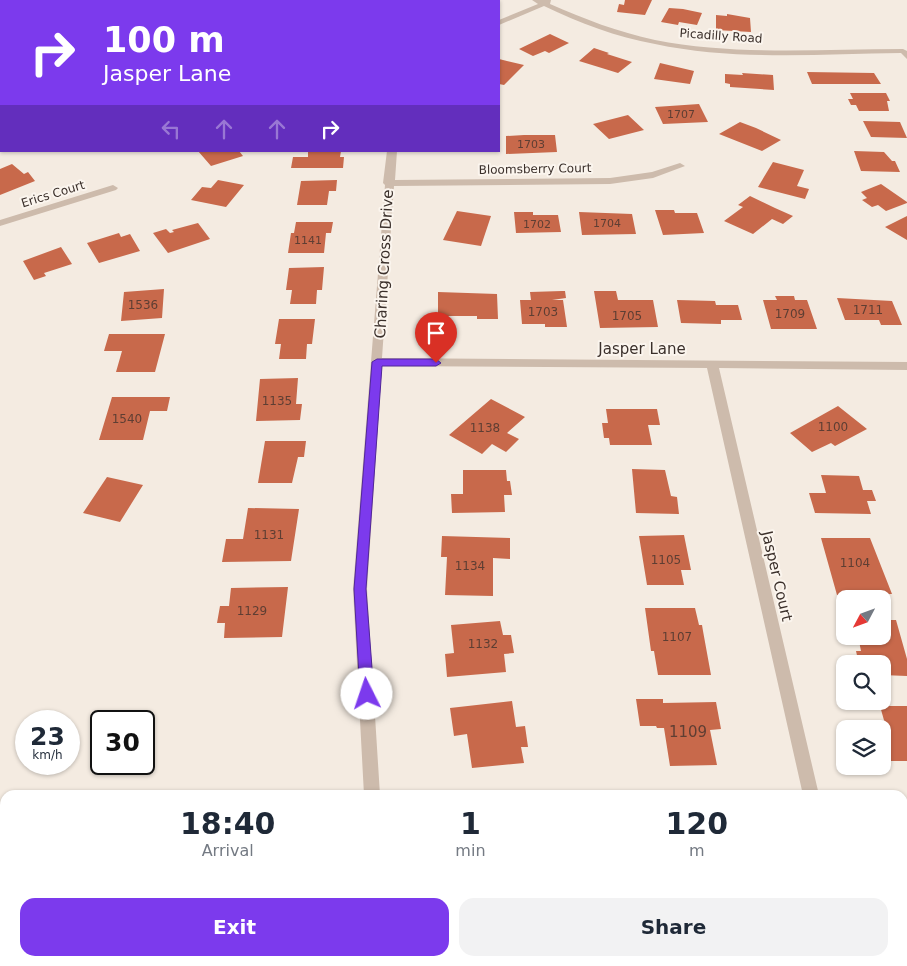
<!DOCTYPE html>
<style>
:root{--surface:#fff;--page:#f2f2f3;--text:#1f2937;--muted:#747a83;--accent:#7c3aed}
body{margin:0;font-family:"DejaVu Sans",sans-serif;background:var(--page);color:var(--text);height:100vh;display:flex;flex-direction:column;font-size:19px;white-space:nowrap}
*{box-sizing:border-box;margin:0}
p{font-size:16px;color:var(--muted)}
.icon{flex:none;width:28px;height:28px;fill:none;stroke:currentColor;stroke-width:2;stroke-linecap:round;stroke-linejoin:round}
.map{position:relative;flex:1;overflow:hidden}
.side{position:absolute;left:0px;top:790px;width:908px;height:176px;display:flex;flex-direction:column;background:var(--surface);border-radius:15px 15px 0 0;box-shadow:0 1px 4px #0004}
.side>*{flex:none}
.hud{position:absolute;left:0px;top:0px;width:500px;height:152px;box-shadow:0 1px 4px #0004;background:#7c3aed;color:#fff;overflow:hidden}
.needle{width:32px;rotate:229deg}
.fabs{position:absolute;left:836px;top:590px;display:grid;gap:10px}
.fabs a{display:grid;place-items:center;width:55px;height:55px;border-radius:10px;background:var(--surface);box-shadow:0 1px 4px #0004;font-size:25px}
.speed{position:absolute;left:15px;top:710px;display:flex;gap:10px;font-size:25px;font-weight:700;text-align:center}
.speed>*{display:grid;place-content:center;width:65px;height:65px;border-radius:50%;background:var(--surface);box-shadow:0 1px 4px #0004;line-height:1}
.speed small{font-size:12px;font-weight:400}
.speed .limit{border:2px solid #111;border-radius:8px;background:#fff;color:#111}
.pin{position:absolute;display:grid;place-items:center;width:42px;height:42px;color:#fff;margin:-51px -21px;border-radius:50% 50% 50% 0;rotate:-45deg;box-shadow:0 0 5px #0007}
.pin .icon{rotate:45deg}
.me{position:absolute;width:55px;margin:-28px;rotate:356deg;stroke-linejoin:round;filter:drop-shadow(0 0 4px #0008)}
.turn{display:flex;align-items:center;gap:18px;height:105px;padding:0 20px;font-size:22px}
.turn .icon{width:65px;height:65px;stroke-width:2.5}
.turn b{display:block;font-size:35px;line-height:42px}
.lanes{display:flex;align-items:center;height:48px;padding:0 20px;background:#0003;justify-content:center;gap:25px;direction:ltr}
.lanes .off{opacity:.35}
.eta{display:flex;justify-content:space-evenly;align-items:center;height:85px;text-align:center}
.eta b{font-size:30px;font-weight:600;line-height:35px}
.action{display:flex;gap:10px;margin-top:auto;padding:10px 20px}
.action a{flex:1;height:58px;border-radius:15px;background:var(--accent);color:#fff;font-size:20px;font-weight:600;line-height:58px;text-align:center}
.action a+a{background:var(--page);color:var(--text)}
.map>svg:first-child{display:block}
</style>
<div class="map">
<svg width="907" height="966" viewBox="0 0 907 966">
<rect width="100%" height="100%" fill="#f4ebe1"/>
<path fill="#c8694b" d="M625,0H652L645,15L617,12L619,4L624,5Z
M669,8L683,9L702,13L697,25L679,22L678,25L661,22Z
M727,14L750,18L751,32L716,30V15L727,16Z
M550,34L569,43L549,53L545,51L533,56L519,49Z
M594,48L609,53L607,54L632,62L618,73L579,61Z
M499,59L524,65L504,85L499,84Z
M660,63L694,71L690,84L654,79Z
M807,72L874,73L881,84H812Z
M742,73L773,75L774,90L730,87V84L725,83V74L743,75Z
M850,93H886L890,101H887L889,111H859L856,105H851L848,99H853Z
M699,104L708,122L663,124L655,107Z
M628,115L644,130L609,139L593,124Z
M863,121L900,122L907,138L871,137Z
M740,122L756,128L781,140L762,151L719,134Z
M524,135H555L557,152L506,154V136Z
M198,151H239L243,156L211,166Z
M308,151H341L340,157H344L343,168H291L293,157H308Z
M854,151L884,152L892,161H895L900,172L861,171Z
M773,162L804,170L797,186L809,189L805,199L758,187Z
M12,164L24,174L28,172L35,181L0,195V169Z
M218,180L244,185L226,207L191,200L202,187L211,188Z
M337,180L336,191H329L327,205H297L301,181Z
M881,184L907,202V203L886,211L878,205L872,207L862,200L867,198L861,192Z
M750,196L775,208L793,216L783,224L772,219L753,234L724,221L743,207L738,205Z
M655,210H674L675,213H697L704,233L663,235Z
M457,211L491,216L481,246L443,240Z
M514,212H533V215H558L561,232L516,233Z
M579,212L632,214L636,234L582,235Z
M907,216V240L885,227Z
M296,222H333L331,233H326L324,253H288L291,233H294Z
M198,223L210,239L168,253L153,233L166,229L170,233L174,232L172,230Z
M119,233L121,237L130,234L140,251L99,263L87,243Z
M61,247L72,264L44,273L46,276L34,280L23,261Z
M324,267L322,290H317L316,304H290L292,290H286L289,268Z
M164,289L162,318L121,321L124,292Z
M562,291H565L566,298L552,300H563L567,327H545V324H522L520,300H531L530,292Z
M594,291H616L618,300H653L658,327L600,328Z
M438,292L497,294L498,319H477V316H438Z
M775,296H794L795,300H807L817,329H771L763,300H777Z
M837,298L892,301L902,325H881L879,320H845Z
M677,300L715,301L716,305H738L742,320H721V324L681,323Z
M279,319H315L312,344H307L306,359H279L281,344H275Z
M109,334H165L155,372H116L122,351H104Z
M298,378L296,404H302L300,420L256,421L260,379Z
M112,397H170L167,411H150L143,440H99Z
M491,399L525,417L507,433L519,439L506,452L492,444L482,454L449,435Z
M838,406L867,429L835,446L831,443L812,452L790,433Z
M606,409H657L660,425H648L652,445H610L609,438H604L602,423H608Z
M265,441H306L304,457H298L292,483H258Z
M632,469L665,470L671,496L677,497L679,514L636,513Z
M463,470H506L507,481H510L512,495H504L505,512L452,513L451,494H463Z
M821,475L859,476L863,490H872L876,501H867L871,514L815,513L809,493H826Z
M107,477L143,485L120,522L83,513Z
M248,508L299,509L291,561L222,562L226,539H243Z
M684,535L691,570H681L684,585H647L639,536Z
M442,536L510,538V559L493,558V596L445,595L447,557H441Z
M821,538H870L892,594L837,595Z
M288,587L282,637L224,638L225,623H217L220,606H229L231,588Z
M645,608H695L699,625H702L703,631L711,675H658L654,651H651Z
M882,620H896L907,659V676L882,675V664H859L856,651H861L858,636H882Z
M500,621L503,635H511L514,653L504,654L506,672L447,677L445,654L454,653L451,625Z
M636,699H663V703L716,702L721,729L710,730L717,765L670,766L664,728H657L656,726H640Z
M512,701L516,727L525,726L528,747H521L524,763L472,768L467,734L454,736L450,708Z
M880,706H907V761H887L882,744V731H887Z
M639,790L703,791L704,795H639Z
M485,961H562L563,966H486Z
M646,961H706V966H646Z"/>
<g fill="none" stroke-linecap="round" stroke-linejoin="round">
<path fill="#cdbbac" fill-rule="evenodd" d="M532,0H551L550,4C584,19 618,32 655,40C736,56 821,49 903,49L907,51V59L901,53C819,54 735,61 655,44C616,37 580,23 544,6L499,25V20L538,4Z
M0,31H1V35H0Z
M387,151H397L395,180L610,178L652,172L680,163L685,166L653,178L610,184L394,186L382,358L907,362V370L719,368L819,795H803L707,368L382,366L367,589L380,795H364L353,589L385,185L383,183Z
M113,185L118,188L116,190L0,226V220Z
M371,961H389V966H371Z"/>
</g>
<path fill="#7c3aed" stroke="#51269a" d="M377,359H436L441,363L436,366H382L366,589L374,694L372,698H362L360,694L354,589L372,362Z"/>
<g text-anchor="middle" stroke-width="4" stroke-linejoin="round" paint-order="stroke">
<g font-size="11" fill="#5e3e33">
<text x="681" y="118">1707</text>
<text x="531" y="148">1703</text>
<text x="607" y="227">1704</text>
<text x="537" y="228">1702</text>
<text x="308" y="244">1141</text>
</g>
<g font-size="12" fill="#3b302b" stroke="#fbf5ee">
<text transform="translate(721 36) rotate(4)" y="4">Picadilly Road</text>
<text transform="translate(535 169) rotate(-1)" y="4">Bloomsberry Court</text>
<text transform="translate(53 194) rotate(-17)" y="4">Erics Court</text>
</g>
<g font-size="12" fill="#5e3e33">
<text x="143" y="309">1536</text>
<text x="868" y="314">1711</text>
<text x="543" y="316">1703</text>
<text x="790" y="318">1709</text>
<text x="627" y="320">1705</text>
<text x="277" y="405">1135</text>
<text x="127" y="423">1540</text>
<text x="833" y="431">1100</text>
<text x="485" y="432">1138</text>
<text x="269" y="539">1131</text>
<text x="666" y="564">1105</text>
<text x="855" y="567">1104</text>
<text x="470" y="570">1134</text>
<text x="252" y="615">1129</text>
<text x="677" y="641">1107</text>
<text x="483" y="648">1132</text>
</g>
<g font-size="15" fill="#3b302b" stroke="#fbf5ee">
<text transform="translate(384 264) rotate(-87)" y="5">Charing Cross Drive</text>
<text x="642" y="354">Jasper Lane</text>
<text transform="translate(777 576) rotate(77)" y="5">Jasper Court</text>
</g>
<g font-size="15" fill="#5e3e33">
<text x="688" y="737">1109</text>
</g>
</g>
</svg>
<div class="fabs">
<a><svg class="needle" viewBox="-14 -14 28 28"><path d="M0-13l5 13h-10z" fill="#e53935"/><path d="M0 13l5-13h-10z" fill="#747a83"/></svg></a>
<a><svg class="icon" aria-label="search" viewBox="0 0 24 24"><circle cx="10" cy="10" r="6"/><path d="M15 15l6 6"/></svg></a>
<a><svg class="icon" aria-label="layers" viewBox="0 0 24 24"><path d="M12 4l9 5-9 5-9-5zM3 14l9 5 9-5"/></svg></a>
</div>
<div class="speed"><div>23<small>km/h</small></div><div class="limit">30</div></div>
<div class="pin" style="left:436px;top:363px;background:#d93025"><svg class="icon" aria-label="arrive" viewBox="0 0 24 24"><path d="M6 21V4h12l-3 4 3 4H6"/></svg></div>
<svg class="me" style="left:367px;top:694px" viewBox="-20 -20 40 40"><circle r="19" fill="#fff"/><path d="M0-13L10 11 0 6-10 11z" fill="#7c3aed"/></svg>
<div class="hud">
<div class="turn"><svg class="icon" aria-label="right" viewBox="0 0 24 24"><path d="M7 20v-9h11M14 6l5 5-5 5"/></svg><div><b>100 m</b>Jasper Lane</div></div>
<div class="lanes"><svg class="icon off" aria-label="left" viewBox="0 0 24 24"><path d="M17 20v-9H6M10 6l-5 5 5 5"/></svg><svg class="icon off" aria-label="ahead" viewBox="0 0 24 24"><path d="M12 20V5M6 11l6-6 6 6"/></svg><svg class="icon off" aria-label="ahead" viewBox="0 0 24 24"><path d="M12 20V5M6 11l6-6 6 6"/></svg><svg class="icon" aria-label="right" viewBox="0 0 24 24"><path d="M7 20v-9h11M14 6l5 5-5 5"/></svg></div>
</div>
<section class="side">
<div class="eta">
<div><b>18:40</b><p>Arrival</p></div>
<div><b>1</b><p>min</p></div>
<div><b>120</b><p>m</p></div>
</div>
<div class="action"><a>Exit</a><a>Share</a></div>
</section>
</div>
